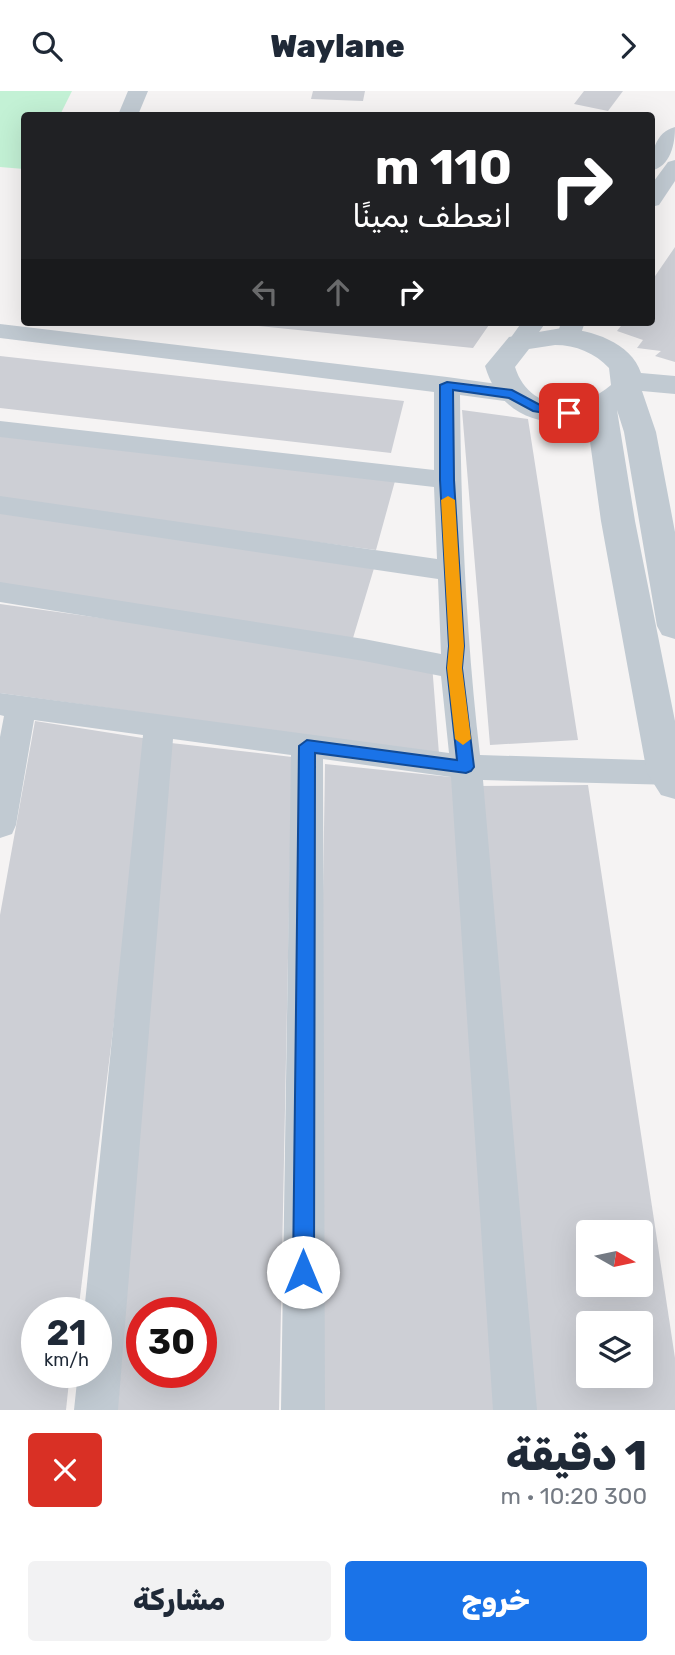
<!DOCTYPE html>
<html lang="ar">
<meta charset="utf-8">
<style>
:root{--surface:#fff;--page:#f2f2f3;--text:#1f2937;--muted:#747a83;--accent:#1a73e8}
body{margin:0;font-family:Rubik,Vazirmatn,sans-serif;background:var(--page);color:var(--text);direction:rtl;height:100vh;display:flex;flex-direction:column;font-size:26px;white-space:nowrap}
*{box-sizing:border-box;margin:0}
p{font-size:23px;color:var(--muted)}
.icon{flex:none;width:38px;height:38px;fill:none;stroke:currentColor;stroke-width:2;stroke-linecap:round;stroke-linejoin:round}
.map{position:relative;height:1319px;overflow:hidden;direction:ltr}
.details{display:flex;flex-direction:column;background:var(--surface);flex:1}
.details>*{flex:none}
.banner{position:absolute;left:21px;top:21px;width:634px;height:214px;border-radius:7px;box-shadow:0 7px 28px #0002;direction:rtl;background:#202124;color:#fff;overflow:hidden}
.needle{width:46px;rotate:99deg}
.tools{position:absolute;left:576px;top:1129px;display:grid;gap:14px}
.tools a{display:grid;place-items:center;width:77px;height:77px;border-radius:7px;background:var(--surface);box-shadow:0 7px 28px #0002;font-size:35px}
.speed{position:absolute;left:21px;top:1206px;display:flex;gap:14px;font-size:35px;font-weight:700;text-align:center}
.speed>*{display:grid;place-content:center;width:91px;height:91px;border-radius:50%;background:var(--surface);box-shadow:0 7px 28px #0002;line-height:1}
.speed small{font-size:18px;font-weight:400}
.speed .limit{border:10px solid #d22;background:#fff;color:#111}
.pin{position:absolute;display:grid;place-items:center;width:60px;height:60px;color:#fff;margin:-30px;border-radius:14px;box-shadow:0 4px 10px #0006}
.me{position:absolute;width:77px;margin:-38px;rotate:0deg;stroke-linejoin:round;filter:drop-shadow(0 0 5px #0008)}
.turn{display:flex;align-items:center;gap:24px;height:147px;padding:0 28px;font-size:32px}
.turn .icon{width:91px;height:91px;stroke-width:2.5}
.turn b{display:block;font-size:49px;line-height:60px}
.lanes{display:flex;align-items:center;height:66px;padding:0 28px;background:#0003;justify-content:center;gap:35px;direction:ltr}
.lanes .off{opacity:.35}
.round{display:grid;place-items:center;flex:none;width:74px;height:74px;border-radius:7px;background:var(--page)}
.headline{display:flex;align-items:center;justify-content:space-between;height:119px;padding:0 28px}
h1{font-size:42px;font-weight:800;line-height:52px}
.primary-button{display:flex;gap:14px;margin-top:auto;padding:14px 28px}
.primary-button a{flex:1;height:80px;border-radius:7px;background:var(--accent);color:#fff;font-size:28px;font-weight:800;line-height:80px;text-align:center}
.primary-button a+a{background:var(--page);color:var(--text)}
header{display:flex;justify-content:space-between;align-items:center;height:91px;padding:0 28px;background:var(--surface);font-size:32px;font-weight:800}
.map>svg:first-child{display:block}
</style>
<header><svg class="icon" aria-label="forward" viewBox="0 0 24 24"><path d="M9 5l7 7-7 7"/></svg>Waylane<svg class="icon" aria-label="search" viewBox="0 0 24 24"><circle cx="10" cy="10" r="6"/><path d="M15 15l6 6"/></svg></header>
<div class="map">
<svg width="675" height="1319" viewBox="0 0 675 1319">
<rect width="100%" height="100%" fill="#f5f3f3"/>
<path fill="#c3f1d5" d="M0,0H72L60,24H24V78L0,76Z"/>
<path fill="#cdcfd5" fill-rule="evenodd" d="M313,0H365L363,10L311,8Z
M584,0H623L608,20L574,13Z
M675,156V271L655,265L661,260L637,257L643,249L617,240L624,231H651V191Z
M221,231H491L473,257Z
M0,265L404,310L391,362L0,317Z
M462,319L528,328L578,649L490,654Z
M0,342L395,390L376,459L0,409Z
M0,422L375,474L353,547L0,493Z
M0,513L432,573L439,663L0,602Z
M35,630L149,648L78,1222H37V1281H70L66,1319H0V824Z
M171,652L292,666L279,1319H108ZM142,1222H201V1281H142Z
M325,673L460,687L499,1319H315Z
M588,694L675,1267V1319H530L474,695ZM588,1141H640V1194H588ZM588,1232H640V1284H588Z"/>
<g fill="none" stroke-linecap="round" stroke-linejoin="round">
<path fill="#c1cad2" fill-rule="evenodd" d="M128,0H148L138,24H118Z
M675,36C675,53 671,75 651,80C651,63 655,41 675,36Z
M675,69V90L659,114L651,116V94L668,71Z
M522,231H546L528,257L519,259L510,257L507,252Z
M561,231H585L578,251L569,253L560,251L557,246Z
M0,233L447,286L512,295L521,298L525,303L521,308L512,311L460,304C461,424 466,545 480,664L675,670V694L483,689L537,1319H493L451,686L323,668L325,1319H281L291,664L173,648L118,1319H74L78,1281H96V1222H84L143,644L34,629L16,734L12,743L0,747V646L4,625L0,624V602L449,662L441,585L364,570L0,511V491L364,548L441,563L438,488L0,423V405L437,468L434,396L0,346V330L434,379V301L0,247Z"/>
<path fill="#c1cad2" fill-rule="evenodd" d="M562,237C591,239 631,251 641,282L675,285V303L642,300L656,341L675,441V548L662,544L657,535L624,341L617,319L635,430L675,630V708L661,704L647,682L601,430L587,329C540,338 499,323 485,275L509,246ZM555,254C576,254 595,262 609,277L611,294C579,322 529,321 515,276L529,258Z"/>
</g>
<path fill="#1a73e8" stroke="#114b97" stroke-width="2" d="M447,291L512,299L540,314L569,318L576,322L569,326L533,320L509,307L453,299L454,389L464,555L462,577L474,676L471,680L466,682L315,662L314,1181L311,1188L303,1191L296,1188L293,1181L299,655L307,649L457,669L447,577L449,555L440,389V294Z"/>
<path fill="#f59e0b" d="M448,405L455,409L464,555L462,577L471,648L463,654L455,648L447,577L449,555L441,409Z"/>
</svg>
<div class="tools">
<a><svg class="needle" viewBox="-14 -14 28 28"><path d="M0-13l5 13h-10z" fill="#e53935"/><path d="M0 13l5-13h-10z" fill="#747a83"/></svg></a>
<a><svg class="icon" aria-label="layers" viewBox="0 0 24 24"><path d="M12 4l9 5-9 5-9-5zM3 14l9 5 9-5"/></svg></a>
</div>
<div class="speed"><div>21<small>km/h</small></div><div class="limit">30</div></div>
<div class="pin" style="left:569px;top:322px;background:#d93025"><svg class="icon" aria-label="arrive" viewBox="0 0 24 24"><path d="M6 21V4h12l-3 4 3 4H6"/></svg></div>
<svg class="me" style="left:303px;top:1181px" viewBox="-20 -20 40 40"><circle r="19" fill="#fff"/><path d="M0-13L10 11 0 6-10 11z" fill="#1a73e8"/></svg>
<div class="banner">
<div class="turn"><svg class="icon" aria-label="right" viewBox="0 0 24 24"><path d="M7 20v-9h11M14 6l5 5-5 5"/></svg><div><b>110 m</b>انعطف يمينًا</div></div>
<div class="lanes"><svg class="icon off" aria-label="left" viewBox="0 0 24 24"><path d="M17 20v-9H6M10 6l-5 5 5 5"/></svg><svg class="icon off" aria-label="ahead" viewBox="0 0 24 24"><path d="M12 20V5M6 11l6-6 6 6"/></svg><svg class="icon" aria-label="right" viewBox="0 0 24 24"><path d="M7 20v-9h11M14 6l5 5-5 5"/></svg></div>
</div>
</div>
<section class="details">
<div class="headline"><div><h1>1 دقيقة</h1><p>300 m · 10:20</p></div><a class="round" style="background:#d93025;color:#fff"><svg class="icon" aria-label="close" viewBox="0 0 24 24"><path d="M6 6l12 12M18 6L6 18"/></svg></a></div>
<div class="primary-button"><a>خروج</a><a>مشاركة</a></div>
</section>
